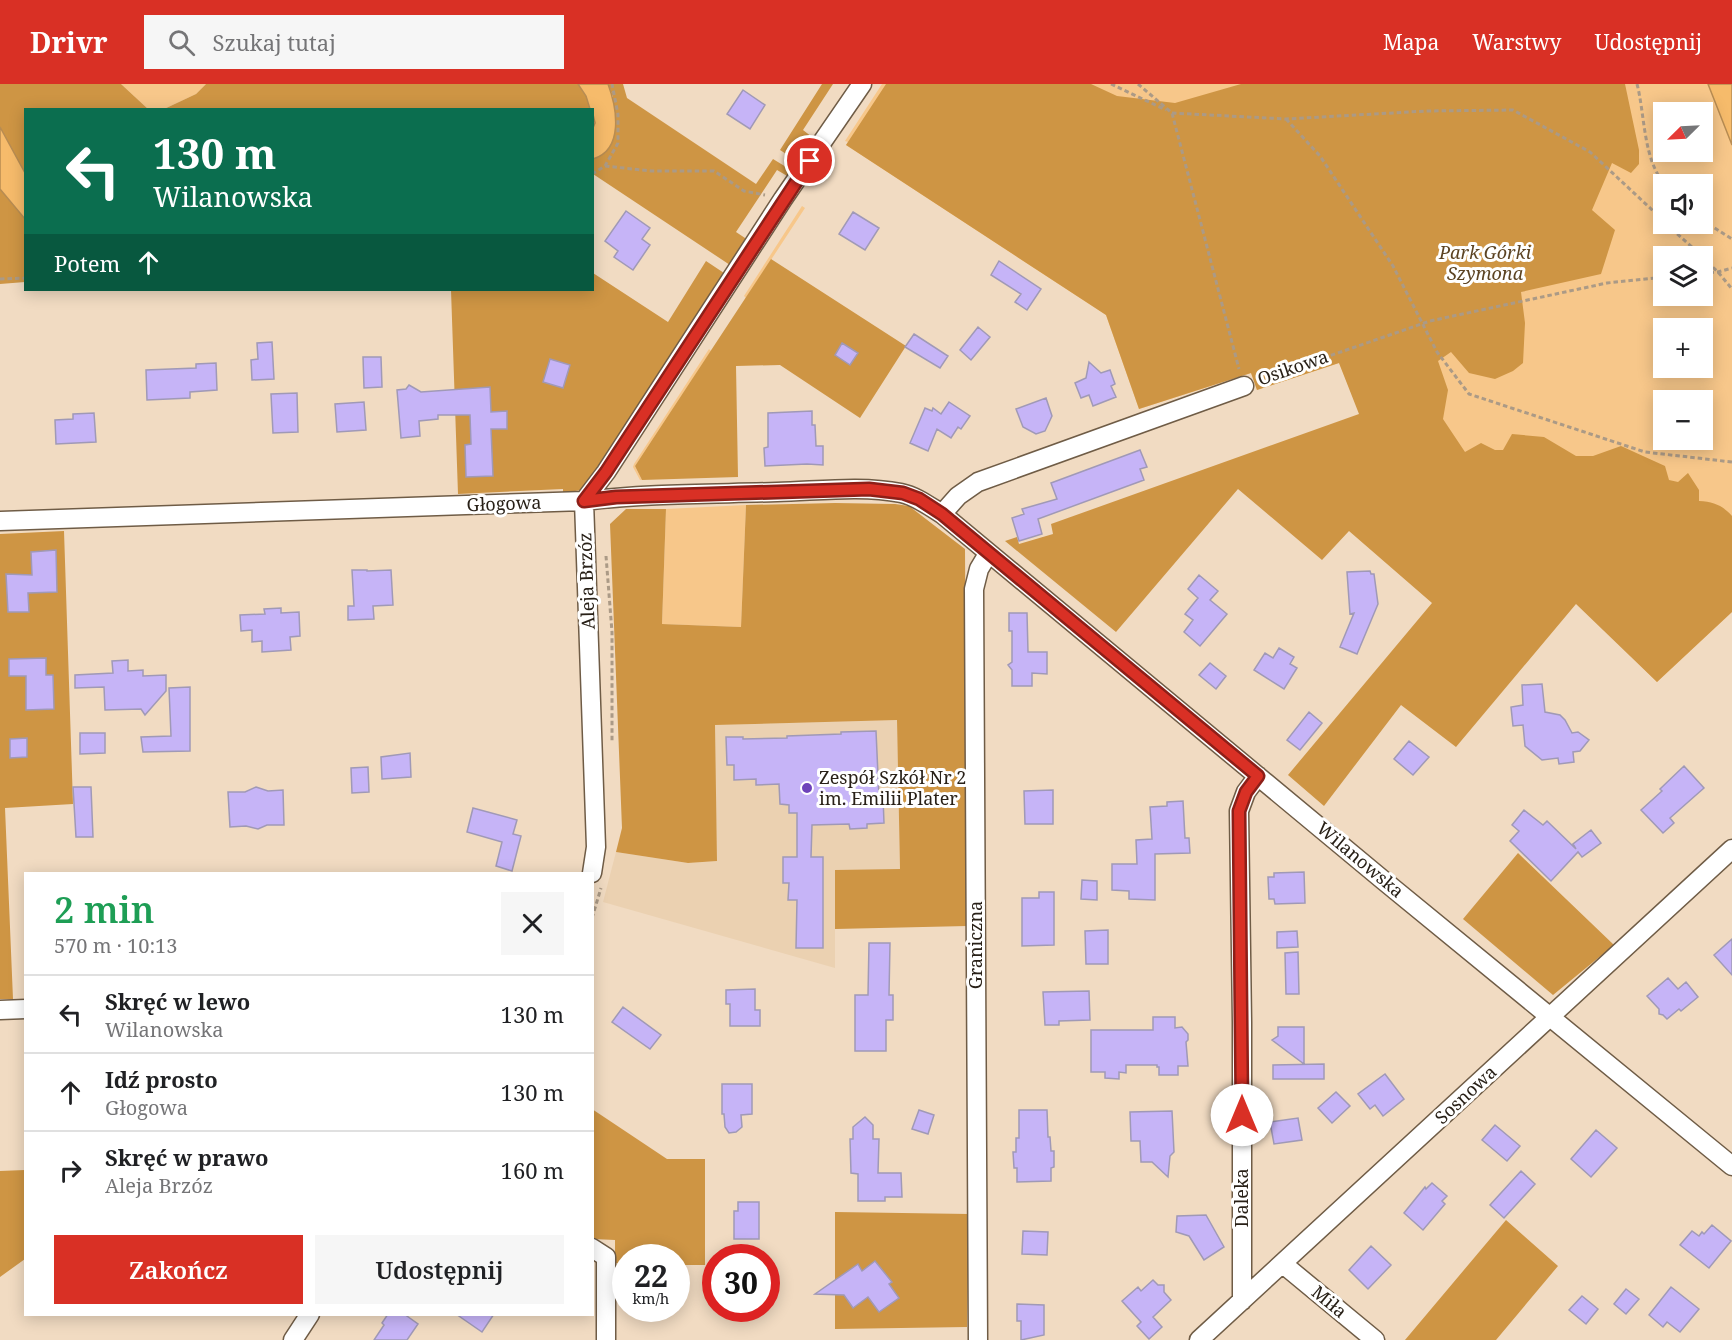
<!DOCTYPE html>
<html lang="pl">
<meta charset="utf-8">
<style>
:root{--surface:#fff;--page:#f6f6f6;--text:#202124;--muted:#757577;--line:#e0e0e0;--accent:#d93025}
body{margin:0;font-family:"Noto Serif",serif;background:var(--page);color:var(--text);height:100vh;display:flex;flex-direction:column;font-size:22px;white-space:nowrap}
*{box-sizing:border-box;margin:0}
p{font-size:20px;color:var(--muted)}
.icon{flex:none;width:33px;height:33px;fill:none;stroke:currentColor;stroke-width:2;stroke-linecap:round;stroke-linejoin:round}
.map{position:relative;flex:1;overflow:hidden}
.sheet{position:absolute;left:24px;top:788px;width:570px;height:444px;display:flex;flex-direction:column;background:var(--surface);border-radius:0px;box-shadow:0 3px 15px #0003}
.sheet>*{flex:none}
.guide{position:absolute;left:24px;top:24px;width:570px;height:183px;border-radius:0px;box-shadow:0 3px 15px #0003;background:#0b6e4f;color:#fff;overflow:hidden}
.needle{width:39px;rotate:246deg}
.tools{position:absolute;left:1653px;top:18px;display:grid;gap:12px}
.tools a{display:grid;place-items:center;width:60px;height:60px;border-radius:0px;background:var(--surface);box-shadow:0 3px 15px #0003;font-size:30px}
.speed{position:absolute;left:612px;top:1160px;display:flex;gap:12px;font-size:30px;font-weight:700;text-align:center}
.speed>*{display:grid;place-content:center;width:78px;height:78px;border-radius:50%;background:var(--surface);box-shadow:0 3px 15px #0003;line-height:1}
.speed small{font-size:15px;font-weight:400}
.speed .limit{border:9px solid #d22;background:#fff;color:#111}
.pin{position:absolute;display:grid;place-items:center;width:51px;height:51px;color:#fff;margin:-26px;border:3px solid #fff;border-radius:50%;box-shadow:0 2px 6px #0007}
.me{position:absolute;width:66px;margin:-33px;rotate:0deg;stroke-linejoin:round;filter:drop-shadow(0 0 4px #0008)}
.turn{display:flex;align-items:center;gap:21px;height:126px;padding:0 30px;font-size:27px}
.turn .icon{width:78px;height:78px;stroke-width:2.5}
.turn b{display:block;font-size:42px;line-height:51px}
.then{display:flex;align-items:center;height:57px;padding:0 30px;background:#0003;gap:12px;font-size:22px}
.round{display:grid;place-items:center;flex:none;width:63px;height:63px;border-radius:0px;background:var(--page)}
.overview{display:flex;align-items:center;justify-content:space-between;height:102px;padding:0 30px}
h1{font-size:36px;font-weight:600;line-height:45px;color:#1e9e55}
.cta{display:flex;gap:12px;margin-top:auto;padding:12px 30px}
.cta a{flex:1;height:69px;border-radius:0px;background:var(--accent);color:#fff;font-size:24px;font-weight:600;line-height:69px;text-align:center}
.cta a+a{background:var(--page);color:var(--text)}
ul{padding:0;list-style:none}
li{display:flex;align-items:center;gap:18px;height:78px;padding:0 30px;border-top:2px solid var(--line)}
li div{flex:1}
li b{display:block;font-size:22px}
li em{font-style:normal}
header{display:flex;align-items:center;gap:36px;box-sizing:border-box;height:84px;padding:0 30px;background:var(--accent);color:#fff}
header strong{font-size:28px}
nav{display:flex;gap:33px;margin-inline-start:auto;font-size:21px}
.search{width:420px;height:54px;background:var(--page);display:flex;align-items:center;gap:15px;box-sizing:border-box;padding:0 21px;border-radius:0px;color:var(--muted);font-size:22px}
.map>svg:first-child{display:block}
</style>
<header>
<strong>Drivr</strong>
<div class="search"><svg class="icon" aria-label="search" viewBox="0 0 24 24"><circle cx="10" cy="10" r="6"/><path d="M15 15l6 6"/></svg>Szukaj tutaj</div>
<nav><a>Mapa</a><a>Warstwy</a><a>Udostępnij</a></nav>
</header>
<div class="map">
<svg width="1732" height="1256" viewBox="0 0 1732 1256">
<rect width="100%" height="100%" fill="#f1dbc2"/>
<path fill="#ebd1b1" d="M897,636L900,786H835V884L603,818L616,768L688,779L717,777L714,641Z"/>
<path fill="#f7c78a" fill-rule="evenodd" d="M121,0H206L196,10L162,26L148,25Z
M882,0H1732V528L1657,598L1577,519L1360,330L1339,279L1257,306L1251,289L1139,325L1106,231L846,61L848,58L845,57ZM1664,28H1702V68H1664ZM1664,100H1702V140H1664ZM1664,172H1702V212H1664ZM1664,244H1702V284H1664ZM1664,316H1702V356H1664Z
M802,122L805,124L746,214L744,212Z
M709,265L711,267L635,382L642,396H640L633,383L634,380Z
M746,421L741,543L662,540L666,425Z"/>
<path fill="#ce9544" d="M0,0H121L148,25L26,26L25,89L0,43Z
M206,0H578L586,12L590,25L162,26L196,10Z
M608,0H623L627,14L756,100L773,75L791,86L792,88L789,93L777,86L736,148L748,156L730,181L593,90L592,75L599,73L613,13Z
M822,0H833L803,46L812,53L813,56L799,77H797L780,66Z
M886,0H1091L1117,12L1175,19L1241,0H1625L1639,66V80L1631,89L1612,79L1592,126L1615,146L1601,190L1521,208L1525,239L1523,279L1513,287L1495,295L1469,289L1451,268L1438,277L1448,306L1443,335L1465,368L1481,359L1495,366H1503L1512,350L1544,353L1576,372H1593L1621,362L1665,382L1669,396L1678,398L1688,389L1699,406V417C1714,418 1722,421 1732,432V528L1657,598L1576,520L1456,663L1401,621L1324,722L1288,691L1432,519L1349,447L1322,476L1238,405L1116,548L1005,457L1017,453L1019,460L1053,450L1051,440L1359,330L1339,279L1257,306L1251,289L1139,325L1106,231L846,61Z
M0,105L25,135V198L0,200Z
M771,175L906,262L860,334L780,281L736,282L738,393L642,396L635,382Z
M706,177L724,189L605,375L581,406L563,409V405L458,410L451,206H592L593,189L668,238Z
M835,419L895,420L909,422L965,465L967,842L835,845V786L900,785L897,636L715,641L717,777L688,779L616,768L622,744L610,440L626,425H666L662,540L741,543L746,421Z
M64,447L73,720L5,724L13,915H0V450Z
M1518,769L1614,861L1553,911L1463,835Z
M592,1025L667,1075H705V1181H677L676,1173H626L625,1180L615,1179V1156L593,1155Z
M25,1086V1175L0,1193V1087Z
M835,1128L969,1130L967,1243L835,1245Z
M1506,1136L1558,1182L1496,1256H1405Z"/>
<path fill="#f6bb6b" stroke="#b88c52" stroke-width="1.5" d="M578,0H608C617,24 624,66 593,75V44L595,39L592,26L590,25L586,12Z
M1708,0H1732V61Z
M0,43L25,89V135L0,105Z"/>
<path fill="#c6b4f7" stroke="#a099b6" stroke-width="1.5" d="M743,6L765,21L750,45L727,30Z
M626,127L650,144L642,155L650,161L633,186L614,173L618,167L605,157Z
M853,128L879,144L865,166L839,150Z
M999,177L1041,205L1027,226L1015,218L1021,210L991,191Z
M978,243L990,253L971,276L960,266Z
M914,250L948,272L940,284L905,263Z
M272,258L274,295L252,296L251,276L258,275L257,259Z
M842,259L858,269L850,281L835,271Z
M363,273H381L382,303L364,304Z
M550,275L570,281L563,304L543,298Z
M1089,278L1101,289L1110,286L1115,300L1111,302L1116,313L1093,322L1089,311L1081,314L1075,299L1086,294Z
M216,279L217,306L190,308V314L147,316L146,286L196,284V280Z
M409,301L421,308L490,303L491,328L507,327V345H491L493,392L466,393L465,361L471,360L470,331H438V335L419,337L420,352L401,354L397,306L406,305Z
M297,309L298,348L273,349L271,310Z
M1046,314L1052,332L1045,347L1036,350L1023,343L1016,325Z
M364,318L366,346L337,348L335,320Z
M949,318L970,332L961,345L958,343L951,354L937,345L928,367L910,359L925,324L932,327L933,324L941,330Z
M812,327V341H815L816,362H823V381L807,380L765,382L764,364L768,363V329Z
M94,329L96,358L56,360L55,336L73,335V330Z
M1140,366L1147,383L1140,385L1144,396L1038,435L1042,450L1019,457L1012,434L1024,430L1022,425L1057,415L1051,399Z
M56,466L57,508L28,509L29,528H8L6,490L32,491L31,468Z
M352,486H367V487L391,486L393,521L373,522L374,535L348,536V522H354Z
M1370,487L1371,490H1374L1378,520L1357,570L1340,563L1354,529L1350,530L1347,488Z
M1199,491L1218,507L1210,516L1227,530L1200,562L1184,548L1193,536L1185,530L1198,514L1188,505Z
M281,524V529L299,528L300,552L290,553L291,566L262,568V557L252,558V546L241,547L240,531L265,530L264,525Z
M1009,529H1027L1028,568H1047V590L1032,589V602H1012V586L1008,581L1012,578V547H1009Z
M1279,564L1294,573L1290,580L1297,584L1284,605L1254,586L1265,569L1273,574Z
M46,574V591H53L54,625L26,626V592H9V575Z
M128,576V587L143,586V592L166,591V607L145,631L141,625L105,626L104,603L75,604V591L113,589L112,577Z
M1210,579L1226,592L1216,605L1199,591Z
M1542,600L1545,628L1560,631L1565,636L1572,649L1578,648L1589,656L1580,667L1573,668L1574,678L1559,680L1558,674L1542,676L1525,662L1523,641L1513,642L1511,623L1523,621L1522,601Z
M190,603V667L143,668L141,653L171,652L169,604Z
M1309,628L1322,639L1300,666L1287,656Z
M876,647L879,713H883L884,739L867,740V744L850,745L849,740L812,741L811,773H823V864H796L797,816H788L789,799H783V773H797V729H789V721L780,720L779,700L756,701V695L734,696V681H727L726,653H743V655L787,654V652L841,650V648Z
M80,649H105V669L80,670Z
M27,654V673L10,674V655Z
M1409,657L1429,673L1413,691L1394,675Z
M410,669L411,693L382,695L381,673Z
M1684,682L1704,704L1670,734L1674,739L1663,749L1641,726L1662,707L1660,705Z
M368,683L369,708L352,709L351,684Z
M73,703H91L93,753H76Z
M256,703L268,707L283,706L284,741H267L258,745L246,742L230,743L228,708H245Z
M1053,706V740H1025L1024,707Z
M1183,717L1185,754H1189L1190,769L1155,770V816L1129,815V807L1112,806V780H1137L1136,756L1152,755L1150,723L1167,722V718Z
M473,724L517,736L513,750L521,752L512,787L496,782L502,758L467,748Z
M1524,726L1543,741L1547,737L1576,765L1573,760L1591,746L1601,759L1582,773L1578,768L1551,797L1510,757L1519,747L1512,741Z
M1304,788L1305,819L1275,820L1274,815H1269L1268,793H1274V789Z
M1082,796L1097,797V816L1081,815Z
M1039,808H1054V861L1022,862V814H1039Z
M1108,846V880H1086L1085,847Z
M1297,847L1298,863L1277,864V848Z
M1732,855V891L1714,871Z
M869,859H890L889,911H893V936H886V967H855V911H868Z
M1298,868L1299,910H1286L1285,869Z
M1668,894L1678,905L1686,898L1698,913L1681,927L1679,925L1667,935L1663,931L1659,930V925L1647,912Z
M755,905V926H760V942H730V920H726V906Z
M1089,907L1090,936L1059,937V941H1045L1043,908Z
M623,923L661,951L650,965L612,938Z
M1153,933H1175V944L1182,943L1188,950V956L1186,958L1188,982H1178V991H1159V983H1157V981H1126V989L1119,988V995L1105,994V988H1091V946H1153Z
M1278,943H1304V980L1272,956L1278,952Z
M1324,980V995H1273V981Z
M1385,990L1404,1015L1383,1032L1375,1021L1370,1025L1358,1010Z
M722,1000H752V1030L741,1031L742,1043L736,1048L729,1049L725,1043L724,1030H722Z
M1336,1008L1350,1022L1332,1039L1318,1024Z
M919,1026L934,1031L928,1050L912,1045Z
M1019,1026H1047L1048,1053H1050L1051,1067H1054V1083L1051,1084V1097L1017,1098V1084H1014L1013,1068H1016V1054H1019Z
M1172,1027L1174,1068L1170,1072L1168,1093L1152,1078H1141L1140,1057H1131L1130,1028Z
M865,1033L873,1041V1055H879L878,1089H901L902,1113H885V1117H858V1090L851,1089L850,1055H853V1043Z
M1298,1034L1302,1056L1274,1060L1270,1038Z
M1495,1041L1520,1062L1507,1077L1482,1056Z
M1596,1046L1617,1064L1591,1093L1571,1075Z
M1521,1087L1535,1100L1504,1134L1490,1121Z
M1432,1099L1447,1112L1442,1117L1445,1120L1423,1146L1404,1129L1425,1103L1426,1105Z
M738,1118H759V1155H734V1127H738Z
M1206,1131L1224,1163L1204,1176L1189,1152L1176,1148L1177,1132Z
M1712,1141L1731,1157L1709,1184L1680,1161L1692,1147L1699,1152L1702,1148L1704,1150Z
M1023,1147L1048,1148L1047,1171L1022,1170Z
M1371,1162L1391,1181L1368,1205L1349,1186Z
M875,1177L892,1198L889,1200L899,1214L879,1228L868,1213L853,1224L844,1211L815,1210L858,1180L862,1187Z
M1153,1196L1158,1201H1164V1208L1171,1216L1153,1233L1162,1243L1149,1255L1137,1242L1141,1238L1122,1217L1138,1203L1141,1207Z
M1671,1203L1699,1225L1680,1248L1667,1238L1663,1243L1649,1231Z
M1626,1205L1639,1215L1626,1230L1614,1220Z
M1582,1212L1598,1225L1586,1240L1569,1226Z
M1017,1220L1044,1221V1251L1021,1256V1237H1017Z
M388,1230H404L418,1240L407,1256H374L384,1241L382,1239Z
M456,1230H494L482,1248Z"/>
<g fill="none" stroke-linecap="round" stroke-linejoin="round">
<defs>
<path id="street" d="M942,430L958,412L978,398L1244,302
M0,437L584,417C648,409 713,410 777,408C818,407 861,401 901,409C916,412 929,422 942,430L1383,796L1732,1082
M592,789L596,763L584,417L606,388L783,115L862,0
M0,926L26,925
M592,1164L606,1173V1256
M1283,1180L1375,1256
M1242,1217V938L1239,727L1246,708L1258,692
M293,1256L310,1230
M978,1256L974,505L979,485L988,470
M1199,1256L1732,765"/>
</defs>
<use href="#street" stroke="#6f5c46" stroke-width="21"/>
<path stroke="#ab9a86" stroke-width="3" stroke-dasharray="4.5 3" stroke-linecap="butt" d="M1111,0L1166,26
M1138,0L1172,29L1239,285
M1637,0C1645,30 1643,77 1665,100
M1172,29L1286,35L1427,27L1513,26L1590,68L1664,137
M1286,35L1320,72L1393,182L1437,268L1469,310L1645,368L1732,378
M605,82L651,87H714L744,107L765,111
M592,90L605,82L618,59V30L612,0
M1702,136L1732,155
M1666,140L1702,172
M1702,173L1718,188L1732,205
M1702,189L1718,188L1732,184
M0,195L26,194
M1260,296L1430,237L1607,199L1664,193
M606,472L612,548V657
M592,834L601,804"/>
<use href="#street" stroke="#fff" stroke-width="18"/>
</g>
<g fill="none" stroke-linecap="round" stroke-linejoin="round">
<defs>
<path id="route" d="M810,77L606,388L584,417L616,413L869,405L903,409L919,415L942,430L1258,692L1246,708L1239,727L1242,1031"/>
</defs>
<use href="#route" stroke="#8d1f18" stroke-width="15"/>
<use href="#route" stroke="#d93025" stroke-width="10"/>
</g>
<circle fill="#6e42ba" stroke="#fff" stroke-width="2" cx="807" cy="704" r="6"/>
<g text-anchor="middle" stroke-width="6" stroke-linejoin="round" paint-order="stroke">
<g font-size="18" font-style="italic" fill="#5c4322" stroke="#fff">
<text x="1485" y="175">Park Górki<tspan x="1485" dy="21">Szymona</tspan></text>
</g>
<g font-size="18" fill="#282017" stroke="#fff">
<text transform="translate(1293 284) rotate(-19)" y="6">Osikowa</text>
<text transform="translate(504 420) rotate(-2)" y="6">Głogowa</text>
<text transform="translate(587 497) rotate(-92)" y="6">Aleja Brzóz</text>
<text transform="translate(1360 776) rotate(40)" y="6">Wilanowska</text>
<text transform="translate(976 861) rotate(-90)" y="6">Graniczna</text>
<text transform="translate(1466 1011) rotate(-43)" y="6">Sosnowa</text>
<text transform="translate(1242 1114) rotate(-90)" y="6">Daleka</text>
<text transform="translate(1329 1218) rotate(40)" y="6">Miła</text>
</g>
<g font-size="18" fill="#282017" stroke="#fff" text-anchor="start">
<text x="819" y="700">Zespół Szkół Nr 2<tspan x="819" dy="21">im. Emilii Plater</tspan></text>
</g>
</g>
</svg>
<div class="tools">
<a><svg class="needle" viewBox="-14 -14 28 28"><path d="M0-13l5 13h-10z" fill="#e53935"/><path d="M0 13l5-13h-10z" fill="#757577"/></svg></a>
<a><svg class="icon" aria-label="sound" viewBox="0 0 24 24"><path d="M4 9h4l5-4v14l-5-4H4zM17 9q2 3 0 6"/></svg></a>
<a><svg class="icon" aria-label="layers" viewBox="0 0 24 24"><path d="M12 4l9 5-9 5-9-5zM3 14l9 5 9-5"/></svg></a>
<a>+</a>
<a>−</a>
</div>
<div class="speed"><div>22<small>km/h</small></div><div class="limit">30</div></div>
<div class="pin" style="left:810px;top:77px;background:#d93025"><svg class="icon" aria-label="arrive" viewBox="0 0 24 24"><path d="M6 21V4h12l-3 4 3 4H6"/></svg></div>
<svg class="me" style="left:1242px;top:1031px" viewBox="-20 -20 40 40"><circle r="19" fill="#fff"/><path d="M0-13L10 11 0 6-10 11z" fill="#d93025"/></svg>
<div class="guide">
<div class="turn"><svg class="icon" aria-label="left" viewBox="0 0 24 24"><path d="M17 20v-9H6M10 6l-5 5 5 5"/></svg><div><b>130 m</b>Wilanowska</div></div>
<div class="then">Potem<svg class="icon" aria-label="ahead" viewBox="0 0 24 24"><path d="M12 20V5M6 11l6-6 6 6"/></svg></div>
</div>
<section class="sheet">
<div class="overview"><div><h1>2 min</h1><p>570 m · 10:13</p></div><a class="round"><svg class="icon" aria-label="close" viewBox="0 0 24 24"><path d="M6 6l12 12M18 6L6 18"/></svg></a></div>
<ul>
<li><svg class="icon" aria-label="left" viewBox="0 0 24 24"><path d="M17 20v-9H6M10 6l-5 5 5 5"/></svg><div><b>Skręć w lewo</b><p>Wilanowska</p></div><em>130 m</em></li>
<li><svg class="icon" aria-label="ahead" viewBox="0 0 24 24"><path d="M12 20V5M6 11l6-6 6 6"/></svg><div><b>Idź prosto</b><p>Głogowa</p></div><em>130 m</em></li>
<li><svg class="icon" aria-label="right" viewBox="0 0 24 24"><path d="M7 20v-9h11M14 6l5 5-5 5"/></svg><div><b>Skręć w prawo</b><p>Aleja Brzóz</p></div><em>160 m</em></li>
</ul>
<div class="cta"><a>Zakończ</a><a>Udostępnij</a></div>
</section>
</div>
